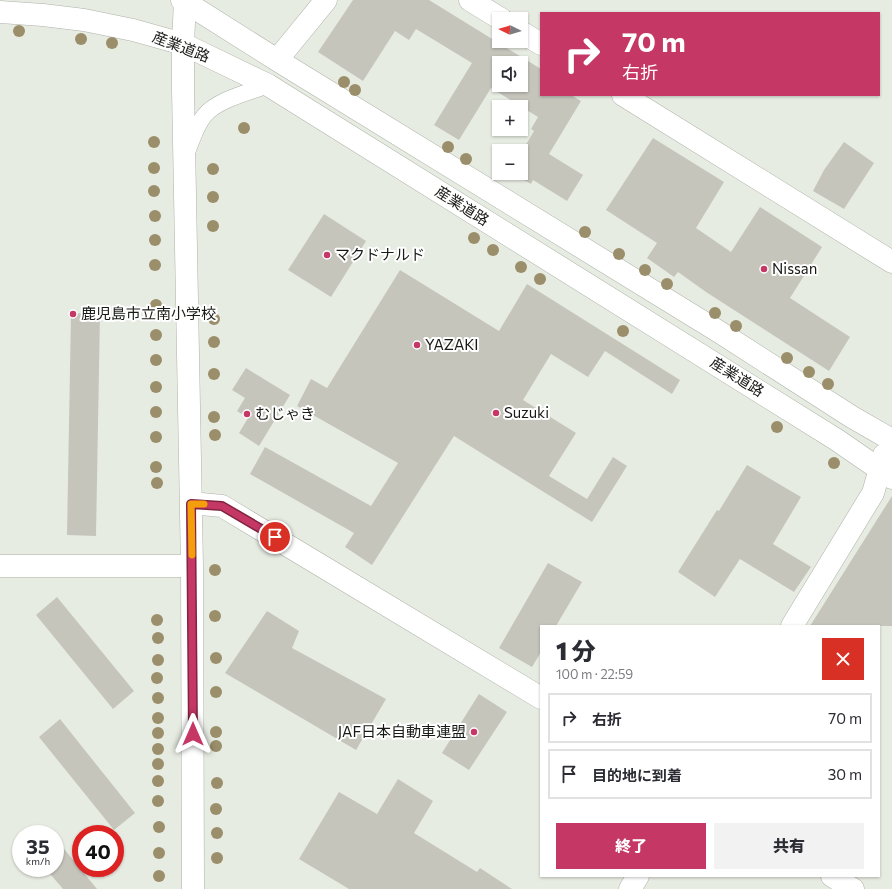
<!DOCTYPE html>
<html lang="ja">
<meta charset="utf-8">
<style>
:root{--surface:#fff;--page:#f2f2f3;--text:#2b2b33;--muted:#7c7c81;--line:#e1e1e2;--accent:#c53765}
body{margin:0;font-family:Commissioner,"Noto Sans JP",sans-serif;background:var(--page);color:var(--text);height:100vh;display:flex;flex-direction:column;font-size:15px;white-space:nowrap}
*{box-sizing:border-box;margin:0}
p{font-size:13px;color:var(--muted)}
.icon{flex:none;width:22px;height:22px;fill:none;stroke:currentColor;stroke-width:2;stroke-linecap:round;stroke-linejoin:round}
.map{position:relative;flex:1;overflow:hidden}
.details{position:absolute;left:540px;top:625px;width:340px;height:252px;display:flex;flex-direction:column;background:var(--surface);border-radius:0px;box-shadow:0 1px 3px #0004}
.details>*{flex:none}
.banner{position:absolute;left:540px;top:12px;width:340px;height:84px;border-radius:0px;box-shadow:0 1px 3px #0004;background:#c53765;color:#fff;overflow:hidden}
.needle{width:26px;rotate:275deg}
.controls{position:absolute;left:492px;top:12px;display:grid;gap:8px}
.controls a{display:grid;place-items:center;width:36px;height:36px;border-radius:0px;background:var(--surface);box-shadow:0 1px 3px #0004;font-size:20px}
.speed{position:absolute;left:12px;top:825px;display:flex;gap:8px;font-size:20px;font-weight:700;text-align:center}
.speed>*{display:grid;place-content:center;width:52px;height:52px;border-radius:50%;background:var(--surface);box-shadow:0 1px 3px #0004;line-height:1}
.speed small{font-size:10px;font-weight:400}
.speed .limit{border:6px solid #d22;background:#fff;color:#111}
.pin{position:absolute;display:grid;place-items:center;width:34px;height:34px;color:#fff;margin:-17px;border:2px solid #fff;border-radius:50%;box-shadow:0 1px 4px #0007}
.me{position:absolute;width:44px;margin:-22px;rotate:0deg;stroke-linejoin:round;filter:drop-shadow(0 0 3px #0008)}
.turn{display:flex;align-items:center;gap:14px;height:84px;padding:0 16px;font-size:18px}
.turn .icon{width:52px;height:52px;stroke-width:2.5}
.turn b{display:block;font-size:28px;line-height:34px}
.round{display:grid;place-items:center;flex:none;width:42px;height:42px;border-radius:0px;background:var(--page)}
.headline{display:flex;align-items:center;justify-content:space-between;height:68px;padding:0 16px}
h1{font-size:24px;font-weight:800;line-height:30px}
.cta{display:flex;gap:8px;margin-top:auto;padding:8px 16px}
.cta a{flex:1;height:46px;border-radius:0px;background:var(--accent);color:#fff;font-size:16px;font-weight:800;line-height:46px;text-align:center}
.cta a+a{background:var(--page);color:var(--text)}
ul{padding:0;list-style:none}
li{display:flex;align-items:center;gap:12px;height:50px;margin:0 8px 6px;padding:0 8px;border:2px solid var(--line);border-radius:0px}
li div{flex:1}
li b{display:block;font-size:15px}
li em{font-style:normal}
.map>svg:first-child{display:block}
</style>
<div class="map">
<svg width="892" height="889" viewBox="0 0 892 889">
<rect width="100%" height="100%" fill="#e7ece2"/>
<path fill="#c6c5bc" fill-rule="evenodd" d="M353,0H429L541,69V95H571L581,101L549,154L583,175L567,201L533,180L531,184L516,175L518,173H521V153L534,131L531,129L538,117L491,88L459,140L434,125L472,63L416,29L409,40L395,31L363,81L318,52ZM499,63H521V85H499Z
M653,138L724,182L696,228L731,252L760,207L822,247L790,298L850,337L829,371L706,292L678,272L674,277L647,258L657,243L606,210Z
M844,142L874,163L844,209L813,191L824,170Z
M324,214L366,241L331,297L288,270Z
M400,270L499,331L527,284L680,380L672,394L605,351L588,377L551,354L523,400L576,433L549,476L587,499L613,457L627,466L592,522L454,436L372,565L345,547L354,533L250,474L265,447L371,506L398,463L297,406L311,379L327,388Z
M71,313L100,314L96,536L67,535Z
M246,368L290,395L259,446L239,433L248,418L237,411L245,398L232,390Z
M747,465L801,497L773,544L811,567L794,592L740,559L715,597L678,572L717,510L719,511Z
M892,496V626H810Z
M548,563L582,582L556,626H541V652L532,667L499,648Z
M57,597L134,691L113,709L36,615Z
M267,611L299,631L292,648L386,699L356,750L225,673Z
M479,694L507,712L469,770L442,753Z
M60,719L135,813L114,830L39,737Z
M398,779L433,801L414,833L477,872L480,868L512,889H349L299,859L339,792L377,814Z
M55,838L97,889H63L45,868H55Z"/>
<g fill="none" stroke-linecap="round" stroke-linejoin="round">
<defs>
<path id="street" d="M187,152C192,140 196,126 204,116C216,100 250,92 268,85"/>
<path id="secondary" d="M182,0L277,60L721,333L852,417L892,440
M185,0L183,44V89L192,566L193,889
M470,0L501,19
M0,12L43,15L84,20L133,30L183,44L268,85L837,440L892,478
M521,32L541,44
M277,60L326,0
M623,95L892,262
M191,503L222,506L541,698
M0,566H192
M792,626L873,493L884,455
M832,876L853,889
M630,889L638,876"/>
</defs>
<use href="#street" stroke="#aeb2a9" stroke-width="17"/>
<use href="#secondary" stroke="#aeb2a9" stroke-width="23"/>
<use href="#street" stroke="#fff" stroke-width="16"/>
<use href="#secondary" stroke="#fff" stroke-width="22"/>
</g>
<g fill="#9b8e6a">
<circle cx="19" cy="31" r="6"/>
<circle cx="81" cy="39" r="6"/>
<circle cx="112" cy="43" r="6"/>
<circle cx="344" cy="82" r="6"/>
<circle cx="355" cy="90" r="6"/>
<circle cx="244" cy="128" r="6"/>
<circle cx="154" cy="142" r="6"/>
<circle cx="448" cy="147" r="6"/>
<circle cx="466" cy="159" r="6"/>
<circle cx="154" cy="168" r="6"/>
<circle cx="213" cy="169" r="6"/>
<circle cx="154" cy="191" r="6"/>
<circle cx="213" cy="197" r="6"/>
<circle cx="155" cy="216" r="6"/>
<circle cx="213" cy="226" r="6"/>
<circle cx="585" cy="232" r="6"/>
<circle cx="474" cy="238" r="6"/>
<circle cx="155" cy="240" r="6"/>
<circle cx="493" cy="250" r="6"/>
<circle cx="619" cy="254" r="6"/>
<circle cx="155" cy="265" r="6"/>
<circle cx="521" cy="267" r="6"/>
<circle cx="645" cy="270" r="6"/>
<circle cx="540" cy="279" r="6"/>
<circle cx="667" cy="284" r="6"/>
<circle cx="156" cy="305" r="6"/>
<circle cx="715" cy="313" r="6"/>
<circle cx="214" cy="319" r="6"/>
<circle cx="736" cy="326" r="6"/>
<circle cx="623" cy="331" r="6"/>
<circle cx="156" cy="335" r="6"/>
<circle cx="214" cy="342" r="6"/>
<circle cx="787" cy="358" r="6"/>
<circle cx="156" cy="360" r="6"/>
<circle cx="809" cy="372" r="6"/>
<circle cx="214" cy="374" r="6"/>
<circle cx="828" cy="384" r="6"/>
<circle cx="156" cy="387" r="6"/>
<circle cx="156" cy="412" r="6"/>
<circle cx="214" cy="417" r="6"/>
<circle cx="777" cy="427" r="6"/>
<circle cx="215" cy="435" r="6"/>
<circle cx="156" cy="437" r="6"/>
<circle cx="834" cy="463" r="6"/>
<circle cx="156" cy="467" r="6"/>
<circle cx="157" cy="483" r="6"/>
<circle cx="215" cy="570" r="6"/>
<circle cx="215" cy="616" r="6"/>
<circle cx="157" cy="620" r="6"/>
<circle cx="158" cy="638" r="6"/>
<circle cx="216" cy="658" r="6"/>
<circle cx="158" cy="660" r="6"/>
<circle cx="157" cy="678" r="6"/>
<circle cx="216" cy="692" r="6"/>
<circle cx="158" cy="698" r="6"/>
<circle cx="158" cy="718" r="6"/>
<circle cx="216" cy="732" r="6"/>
<circle cx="158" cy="733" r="6"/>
<circle cx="216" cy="746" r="6"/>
<circle cx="158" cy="749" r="6"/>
<circle cx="158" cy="764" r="6"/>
<circle cx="158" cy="781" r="6"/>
<circle cx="217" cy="783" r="6"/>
<circle cx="158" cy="801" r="6"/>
<circle cx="216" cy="809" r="6"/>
<circle cx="159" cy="827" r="6"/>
<circle cx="217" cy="833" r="6"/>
<circle cx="159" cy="853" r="6"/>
<circle cx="217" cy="858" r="6"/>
<circle cx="159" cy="876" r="6"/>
</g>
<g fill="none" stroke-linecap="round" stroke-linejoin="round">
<defs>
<path id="route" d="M193,734L191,504L222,506L275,537"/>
</defs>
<use href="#route" stroke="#802442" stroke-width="10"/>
<use href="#route" stroke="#c53765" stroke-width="7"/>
<path stroke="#f59e0b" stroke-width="7" d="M192,555L191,504H204"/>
</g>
<g fill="#c53765" stroke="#fff" stroke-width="1.5">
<circle cx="327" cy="255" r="4"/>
<circle cx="764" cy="269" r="4"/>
<circle cx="73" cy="314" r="4"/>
<circle cx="417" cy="345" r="4"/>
<circle cx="496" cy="413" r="4"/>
<circle cx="247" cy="414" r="4"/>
<circle cx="474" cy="732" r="4"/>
</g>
<g text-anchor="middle" stroke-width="4" stroke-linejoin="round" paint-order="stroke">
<g font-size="15" fill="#181a16" stroke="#fff">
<text transform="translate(181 47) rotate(21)" y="5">産業道路</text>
<text transform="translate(462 206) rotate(32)" y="5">産業道路</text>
<text transform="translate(737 377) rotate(32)" y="5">産業道路</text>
</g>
<g font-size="15" fill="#181a16" stroke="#fff" text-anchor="start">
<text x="335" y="260">マクドナルド</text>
<text x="772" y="274">Nissan</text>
<text x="81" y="319">鹿児島市立南小学校</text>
<text x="425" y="350">YAZAKI</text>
<text x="504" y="418">Suzuki</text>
<text x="255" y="419">むじゃき</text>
<text x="466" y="737" text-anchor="end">JAF日本自動車連盟</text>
</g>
</g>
</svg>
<div class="controls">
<a><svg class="needle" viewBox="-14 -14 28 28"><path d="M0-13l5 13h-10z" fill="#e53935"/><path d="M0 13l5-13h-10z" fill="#7c7c81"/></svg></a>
<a><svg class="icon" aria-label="sound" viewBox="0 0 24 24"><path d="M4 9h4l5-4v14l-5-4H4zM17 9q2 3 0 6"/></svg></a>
<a>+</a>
<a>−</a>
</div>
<div class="speed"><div>35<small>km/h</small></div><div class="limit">40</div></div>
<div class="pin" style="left:275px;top:537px;background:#d93025"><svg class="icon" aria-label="arrive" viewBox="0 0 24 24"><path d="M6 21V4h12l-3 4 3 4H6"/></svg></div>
<svg class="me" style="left:193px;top:734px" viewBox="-20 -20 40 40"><path d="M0-17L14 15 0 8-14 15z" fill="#c53765" stroke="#fff" stroke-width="4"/></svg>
<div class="banner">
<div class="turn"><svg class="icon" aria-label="right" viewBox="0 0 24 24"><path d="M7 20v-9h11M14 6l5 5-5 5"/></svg><div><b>70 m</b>右折</div></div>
</div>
<section class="details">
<div class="headline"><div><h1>1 分</h1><p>100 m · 22:59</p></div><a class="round" style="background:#d93025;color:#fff"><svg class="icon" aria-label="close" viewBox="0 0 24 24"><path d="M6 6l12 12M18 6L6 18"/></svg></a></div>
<ul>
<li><svg class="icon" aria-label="right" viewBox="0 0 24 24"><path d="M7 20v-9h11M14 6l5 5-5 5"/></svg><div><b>右折</b></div><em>70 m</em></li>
<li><svg class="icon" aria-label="arrive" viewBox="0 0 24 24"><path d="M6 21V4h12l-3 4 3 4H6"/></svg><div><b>目的地に到着</b></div><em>30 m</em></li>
</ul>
<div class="cta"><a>終了</a><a>共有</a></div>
</section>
</div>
